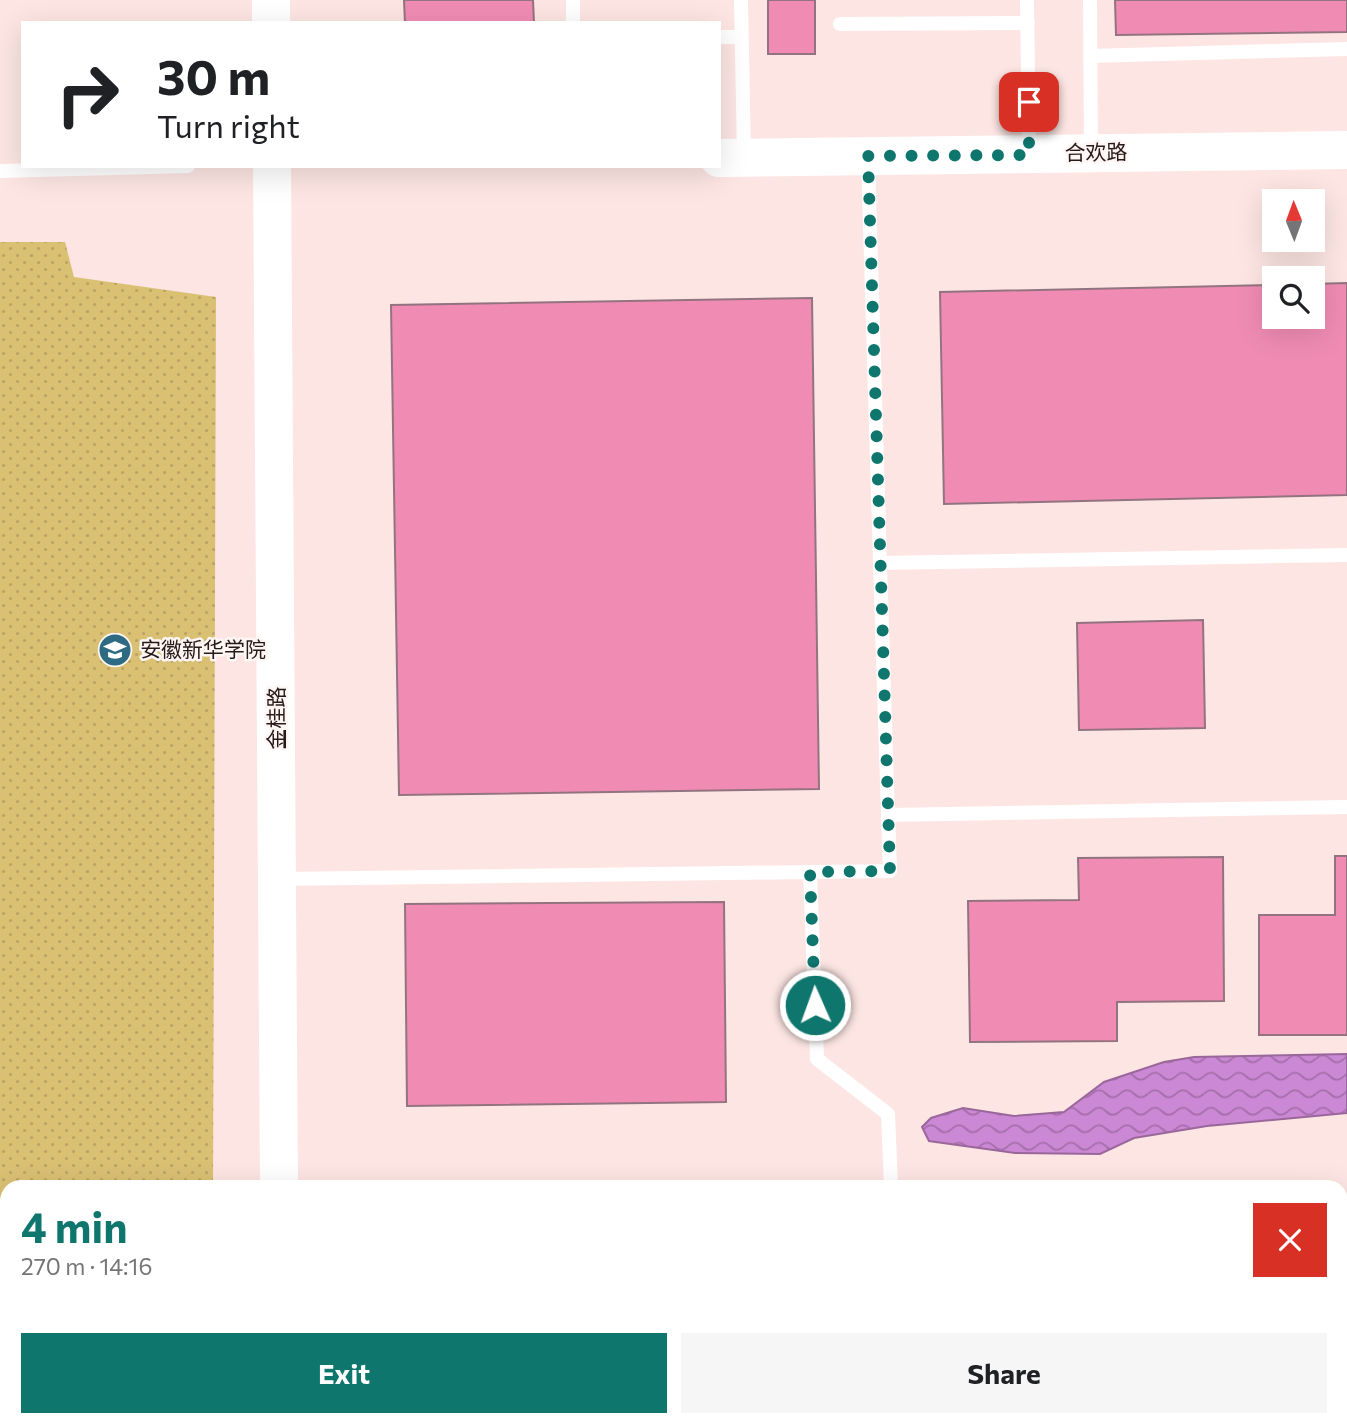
<!DOCTYPE html>
<meta charset="utf-8">
<style>
:root{--surface:#fff;--page:#f6f6f6;--text:#202124;--muted:#757577;--accent:#0f766e}
body{margin:0;font-family:Commissioner,"Noto Sans SC",sans-serif;background:var(--page);color:var(--text);height:100vh;display:flex;flex-direction:column;font-size:26px;white-space:nowrap}
*{box-sizing:border-box;margin:0}
p{font-size:23px;color:var(--muted)}
.icon{flex:none;width:38px;height:38px;fill:none;stroke:currentColor;stroke-width:2;stroke-linecap:round;stroke-linejoin:round}
.map{position:relative;flex:1;overflow:hidden}
.side{position:absolute;left:0px;top:1180px;width:1348px;height:247px;display:flex;flex-direction:column;background:var(--surface);border-radius:21px 21px 0 0;box-shadow:0 7px 28px #0002}
.side>*{flex:none}
.banner{position:absolute;left:21px;top:21px;width:700px;height:147px;border-radius:0px;box-shadow:0 7px 28px #0002;background:#fff;color:var(--text);overflow:hidden}
.needle{width:46px;rotate:359deg}
.tools{position:absolute;left:1262px;top:189px;display:grid;gap:14px}
.tools a{display:grid;place-items:center;width:63px;height:63px;border-radius:0px;background:var(--surface);box-shadow:0 7px 28px #0002;font-size:35px}
.pin{position:absolute;display:grid;place-items:center;width:60px;height:60px;color:#fff;margin:-30px;border-radius:14px;box-shadow:0 4px 10px #0006}
.me{position:absolute;width:77px;margin:-38px;rotate:358deg;stroke-linejoin:round;filter:drop-shadow(0 0 5px #0008)}
.turn{display:flex;align-items:center;gap:24px;height:147px;padding:0 21px;font-size:32px}
.turn .icon{width:91px;height:91px;stroke-width:2.5}
.turn b{display:block;font-size:49px;line-height:60px}
.round{display:grid;place-items:center;flex:none;width:74px;height:74px;border-radius:0px;background:var(--page)}
.overview{display:flex;align-items:center;justify-content:space-between;height:119px;padding:0 21px}
h1{font-size:42px;font-weight:700;line-height:52px;color:var(--accent)}
.action{display:flex;gap:14px;margin-top:auto;padding:14px 21px}
.action a{flex:1;height:80px;border-radius:0px;background:var(--accent);color:#fff;font-size:28px;font-weight:700;line-height:80px;text-align:center}
.action a+a{background:var(--page);color:var(--text)}
.map>svg:first-child{display:block}
</style>
<div class="map">
<svg width="1347" height="1426" viewBox="0 0 1347 1426">
<defs>
<pattern id="grass-dots" width="8" height="8" patternUnits="userSpaceOnUse" patternTransform="scale(1.75)"><rect width="8" height="8" fill="#dac073"/><path d="M2 2h.1M6 6h.1" fill="none" stroke="#bba463" stroke-width="1.8" stroke-linecap="round"/></pattern>
<pattern id="water-waves" width="16" height="10" patternUnits="userSpaceOnUse" patternTransform="scale(1.75)"><rect width="16" height="10" fill="#cb88d4"/><path d="M0 5q4-4 8 0t8 0" fill="none" stroke="#a56eab"/></pattern>
</defs>
<rect width="100%" height="100%" fill="#fce5e2"/>
<path fill="url(#grass-dots)" d="M0,242H65L74,277L216,297L213,1186H7V1419H213V1426H0Z"/>
<path fill="url(#water-waves)" stroke="#9a679b" stroke-width="2" d="M1347,1054V1113L1207,1126L1134,1138L1100,1154L1015,1153L929,1141L922,1127L931,1118L963,1108L1014,1116L1064,1112L1104,1082L1164,1062L1194,1057Z"/>
<path fill="#f08cb4" stroke="#93737f" stroke-width="2" d="M404,0H533L534,23H405Z
M768,0H815V54H768Z
M1115,0H1347V32L1116,35Z
M1347,283V495L944,504L940,292L1274,285V317H1312V284Z
M812,298L819,789L399,795L391,305Z
M1203,620L1205,728L1079,730L1077,623Z
M1335,856H1347V1035H1259V915H1335Z
M1223,857L1224,1001L1117,1002V1041L970,1042L968,901L1079,900L1078,858Z
M724,902L726,1102L407,1106L405,904Z
M665,1419H833V1426H665Z
M867,1419H1035V1426H867Z
M1101,1419H1324V1426H1101Z"/>
<g fill="none" stroke-linecap="round" stroke-linejoin="round">
<path stroke="#fff" stroke-width="14" d="M573,0V23
M741,0L744,157
M1027,0L1029,153
M1090,0L1091,153
M840,24L1028,23
M719,37H742
M1090,56L1347,49
M868,158L880,563L1347,555
M0,171L188,166
M880,563L888,815L1347,807
M810,872L890,871L888,815
M278,879L810,872L817,1059L888,1114L891,1186
M1071,1419V1426
M636,1426V1419"/>
<path stroke="#fff" stroke-width="38" d="M271,0V23
M719,158L1347,150
M272,166L279,1186
M275,1426V1419"/>
</g>
<g fill="none" stroke-linecap="round" stroke-linejoin="round">
<path stroke="#0f766e" stroke-width="12" stroke-dasharray="0 21.6" d="M815,1005L810,872L890,871L868,156L1029,155V102"/>
</g>
<defs>
<symbol id="university-disc" viewBox="-11 -11 22 22"><circle r="9.5" fill="#2e6a81" stroke="#fef6f5"/><path d="M0-5L7-2L0 1L-7-2ZM-4 1L0 2.5L4 1V4Q0 6-4 4Z" fill="#fff"/></symbol>
</defs>
<g fill-rule="evenodd">
<use href="#university-disc" x="96" y="631" width="38" height="38"/>
</g>
<g text-anchor="middle" stroke-width="5" stroke-linejoin="round" paint-order="stroke">
<g font-size="21" fill="#261917" stroke="#fef6f5">
<text transform="translate(1096 153) rotate(-1)" y="7">合欢路</text>
<text transform="translate(277 718) rotate(-90)" y="7">金桂路</text>
</g>
<g font-size="21" fill="#261917" stroke="#fef6f5" text-anchor="start">
<text x="140" y="657">安徽新华学院</text>
</g>
</g>
</svg>
<div class="tools">
<a><svg class="needle" viewBox="-14 -14 28 28"><path d="M0-13l5 13h-10z" fill="#e53935"/><path d="M0 13l5-13h-10z" fill="#757577"/></svg></a>
<a><svg class="icon" aria-label="search" viewBox="0 0 24 24"><circle cx="10" cy="10" r="6"/><path d="M15 15l6 6"/></svg></a>
</div>
<div class="pin" style="left:1029px;top:102px;background:#d93025"><svg class="icon" aria-label="arrive" viewBox="0 0 24 24"><path d="M6 21V4h12l-3 4 3 4H6"/></svg></div>
<svg class="me" style="left:815px;top:1005px" viewBox="-20 -20 40 40"><circle r="17" fill="#0f766e" stroke="#fff" stroke-width="3"/><path d="M0-11L8 9 0 5-8 9z" fill="#fff"/></svg>
<div class="banner">
<div class="turn"><svg class="icon" aria-label="right" viewBox="0 0 24 24"><path d="M7 20v-9h11M14 6l5 5-5 5"/></svg><div><b>30 m</b>Turn right</div></div>
</div>
<section class="side">
<div class="overview"><div><h1>4 min</h1><p>270 m · 14:16</p></div><a class="round" style="background:#d93025;color:#fff"><svg class="icon" aria-label="close" viewBox="0 0 24 24"><path d="M6 6l12 12M18 6L6 18"/></svg></a></div>
<div class="action"><a>Exit</a><a>Share</a></div>
</section>
</div>
